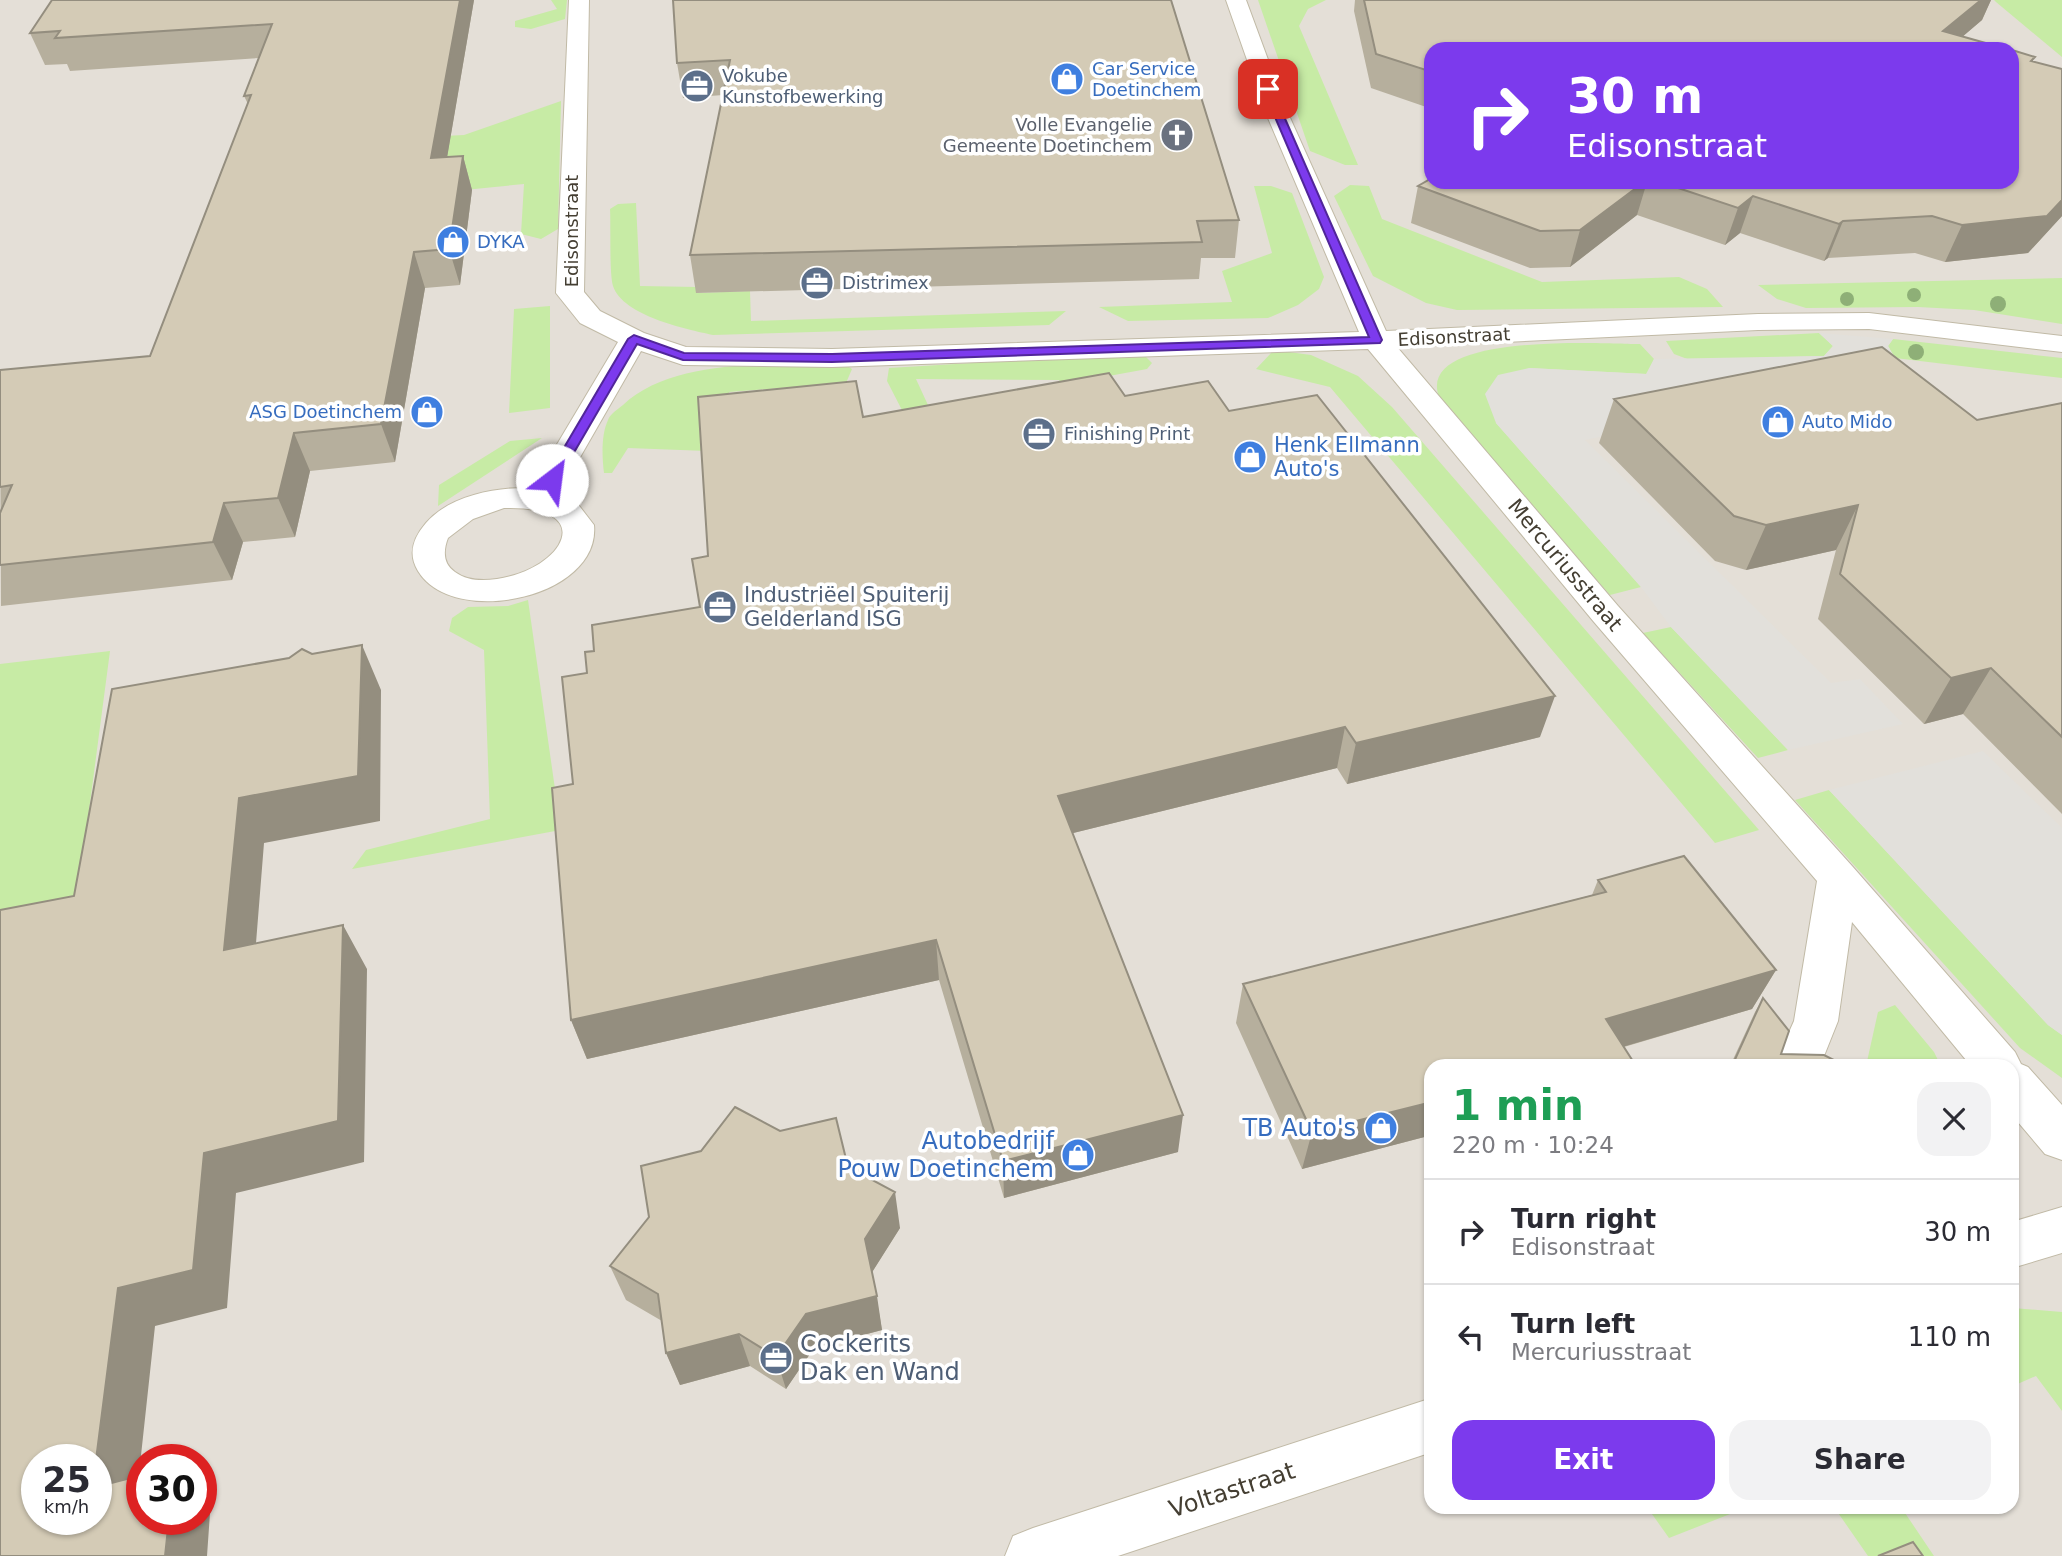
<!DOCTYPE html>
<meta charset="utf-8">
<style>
:root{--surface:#fff;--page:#f2f2f3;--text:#2b2b33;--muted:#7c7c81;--line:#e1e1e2;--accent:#7c3aed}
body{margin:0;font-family:"DejaVu Sans",sans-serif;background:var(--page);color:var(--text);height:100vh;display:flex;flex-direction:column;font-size:26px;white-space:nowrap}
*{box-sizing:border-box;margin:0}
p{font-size:23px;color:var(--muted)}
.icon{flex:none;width:38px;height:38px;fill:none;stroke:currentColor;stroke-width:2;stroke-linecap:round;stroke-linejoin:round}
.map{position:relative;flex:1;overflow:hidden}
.panel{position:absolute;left:1424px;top:1059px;width:595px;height:455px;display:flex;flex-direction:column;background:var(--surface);border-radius:21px;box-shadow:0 2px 5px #0004}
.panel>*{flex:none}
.top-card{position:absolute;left:1424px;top:42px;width:595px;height:147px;border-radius:21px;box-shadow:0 2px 5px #0004;background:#7c3aed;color:#fff;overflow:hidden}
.speed{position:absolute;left:21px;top:1444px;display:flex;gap:14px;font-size:35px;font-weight:700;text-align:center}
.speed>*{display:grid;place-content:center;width:91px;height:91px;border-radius:50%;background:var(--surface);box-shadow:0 2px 5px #0004;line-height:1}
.speed small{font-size:18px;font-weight:400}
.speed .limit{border:10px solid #d22;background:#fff;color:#111}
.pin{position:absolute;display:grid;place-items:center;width:60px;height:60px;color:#fff;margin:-30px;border-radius:14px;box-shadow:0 4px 10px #0006}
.me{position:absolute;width:77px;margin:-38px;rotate:30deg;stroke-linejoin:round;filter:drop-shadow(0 0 5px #0008)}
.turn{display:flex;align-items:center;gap:24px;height:147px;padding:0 28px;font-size:32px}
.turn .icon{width:91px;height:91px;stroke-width:2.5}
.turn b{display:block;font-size:49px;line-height:60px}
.round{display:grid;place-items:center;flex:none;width:74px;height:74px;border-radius:21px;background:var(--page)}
.head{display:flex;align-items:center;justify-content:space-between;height:119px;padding:0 28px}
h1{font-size:42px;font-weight:700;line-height:52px;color:#1e9e55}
.action{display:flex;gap:14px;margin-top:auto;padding:14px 28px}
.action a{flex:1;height:80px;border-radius:21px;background:var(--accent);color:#fff;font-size:28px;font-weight:700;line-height:80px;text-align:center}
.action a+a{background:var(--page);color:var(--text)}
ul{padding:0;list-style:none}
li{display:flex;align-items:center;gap:21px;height:105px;padding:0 28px;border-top:2px solid var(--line)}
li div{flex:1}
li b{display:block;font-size:26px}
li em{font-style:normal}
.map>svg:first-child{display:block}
</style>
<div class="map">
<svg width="2062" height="1556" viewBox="0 0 2062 1556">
<rect width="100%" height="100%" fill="#f3efe1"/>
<path fill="#e4dfd7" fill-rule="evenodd" d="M0,0H2036L2062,21V1556H0ZM1432,49H2012V182H1432ZM1432,1066H2012V1507H1432ZM37,1460H96V1519H37ZM142,1460H201V1519H142Z"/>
<path fill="#c7eba5" d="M551,0H567L565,19L531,29L515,27V21L557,9Z
M1258,0H1326L1308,9L1299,26L1358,165H1345L1310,151Z
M1994,0H2062V57L1996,2Z
M561,101L558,229L541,239L521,234L524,184L434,193L444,136L464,135Z
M1350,185L1369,186L1382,219L1542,282L1679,277L1707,289L1723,307L1457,310L1426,303L1373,276L1334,196Z
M1254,186H1271L1292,193L1324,277L1319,289L1298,305L1268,318L1128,321L1099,307L1232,302L1222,271L1272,253Z
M636,203L640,286L698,287V293L750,291L751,321L1066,311L1049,325L713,335C686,329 623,316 613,286C609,272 611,226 610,209L618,204Z
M2062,278V324L1974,310L1918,307L1806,308L1777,299L1758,285Z
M550,306V408L509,413L514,309Z
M1819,333L1833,346L1824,356L1690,360L1674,354L1666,341Z
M1893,339L2062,358V378L1895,358L1888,346Z
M1640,344L1654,359L1647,374L1529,368L1496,423L1641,587L1610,595L1455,419C1450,412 1442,405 1439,397C1415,331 1606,344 1640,344Z
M1274,350L1311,355L1358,376L1392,407L1759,830L1715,843L1330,387L1256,369Z
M1142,353L1152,363L1147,369L1087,380L1084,417L1059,380L916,379L945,442L921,447L887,381L889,368Z
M841,362L852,369L846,383L729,392L739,434L707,451L628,448L612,473H604C602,457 601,435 608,420C610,414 618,409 623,405C674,357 775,366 841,362Z
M542,438L438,506L439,485L510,441Z
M528,600L558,810L566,829L352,869L366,850L490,819L484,650L449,631L452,618L468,607L508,606Z
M1671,627L1788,750L1758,758L1643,633Z
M110,651L71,947L0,962V664Z
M1829,790L2048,1025L2062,1035V1078L2020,1048L1795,800Z
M1895,1005L1934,1052L1941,1066H1866L1878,1012Z
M2013,1308L2062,1312V1411L2036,1376L2013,1386Z
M1647,1507H1748L1669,1538Z
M1834,1507H1901L1934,1556H1868Z"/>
<path fill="#e2e0db" d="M1819,333L1893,339L1888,346L1895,358L1866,382L1585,440L1831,683L1860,679L1903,724L1788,750L1671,627L1641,587L1496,423L1485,394L1498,375L1529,368L1646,374L1654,359L1824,356L1833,346Z
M1983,751L2062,828V1035L2048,1025L1829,790Z"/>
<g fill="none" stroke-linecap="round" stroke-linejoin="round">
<defs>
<path id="minor" d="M569,0H589L584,292L600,311L644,333L686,347L832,349L1359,332L1265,111L1226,0H1246L1287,111L1386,331L1758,314L1869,313L2062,336V352L1869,329L1758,330L1397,347L1618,606L1852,866L2015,1052L2021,1064L2028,1067L2062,1105V1160L2045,1154L2012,1115V1066H1971L1852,922L1838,1021L1820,1066H1774L1794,1021L1817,881L1594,622L1368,349L832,367L683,365L641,351L559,494L577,503L594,525C601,598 453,629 418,571C407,553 414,537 426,523C450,495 497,487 531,488L618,342L580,323L556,293ZM504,508C599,505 565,569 497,579C482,581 467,581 455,572C443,564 443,551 448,538L473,519Z
M2062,1207V1253L2012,1268V1222Z
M1432,1398V1452L1118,1556H1005L1013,1536L1033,1528Z"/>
</defs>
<use href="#minor" stroke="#c1baa6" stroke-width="2"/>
<use href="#minor" fill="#fff" fill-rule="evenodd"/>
</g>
<g fill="#8eaf77">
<circle cx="1914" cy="295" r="7"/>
<circle cx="1847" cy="299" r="7"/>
<circle cx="1998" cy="304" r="8"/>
<circle cx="1916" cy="352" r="8"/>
</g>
<path fill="#b6af9d" d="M474,0L447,157L463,156L472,190L460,285L425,288L395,462L310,471L295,537L243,542L232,580L1,606L0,370L150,356L248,104L244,96L259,58L70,71L67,64L45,65L30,33Z
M673,0L1239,220L1235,258H1201L1199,279L696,293L690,255L723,95L683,98L677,63Z
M1355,0H1991L1982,20L1962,37L1432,49V109L1371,88L1354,11Z
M2033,62L2062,69V216L2028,253L1945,262L1915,253L1828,258L1824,261L1740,233L1725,245L1637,215L1570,267L1530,268L1411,223L1418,186L1432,182H2012Z
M1125,396L1229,411L1540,737L1347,784L1337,768L1073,833L1178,1152L1004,1198L939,980L587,1059L571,1020L573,784L587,673L594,651L700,607L708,556L863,417Z
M1614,399L1977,420L2062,403V814L1963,714L1924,724L1818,619L1836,550L1746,570L1715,561L1599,443Z
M1598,880L1776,970L1752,1009L1624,1047L1432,1066V1135L1302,1169L1236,1023L1243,984L1592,895Z
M1763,998L1781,1054L1844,1066H1730L1755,1012Z
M848,1167L900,1228L872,1272L882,1330L814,1348L786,1389L750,1366L680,1385L666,1353L662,1321L626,1300L610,1266Z"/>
<path fill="#948e7f" d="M460,0H474L441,193L431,158Z
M1981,0H1991L1982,20L1948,49L1943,31Z
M463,156L472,190L460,285L449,249Z
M1644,182H1647L1637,215L1570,267L1580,230Z
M1753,196L1740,233L1725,245L1738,208Z
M2062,200V216L2028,253L1945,262L1962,225Z
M1843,221L1828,258L1824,261L1839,224Z
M414,252L425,288L395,462L381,424Z
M294,433L310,471L295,537L278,498Z
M224,503L243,542L232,580L213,542Z
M1858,505L1836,550L1746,570L1766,525Z
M362,645L381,690L380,821L264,843L252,993L224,950L239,798Z
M1991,668L1963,714L1924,724L1951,678Z
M1555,696L1540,737L1347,784L1356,743Z
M1345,727L1337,768L1057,837L1058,796Z
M343,925L367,969L364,1162L236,1193L227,1308L155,1326L134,1520L96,1491V1460L118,1288L204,1153Z
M936,940L939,980L587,1059L571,1020Z
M1776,970L1752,1009L1588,1057L1606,1019Z
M1432,1102V1135L1302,1169L1312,1132Z
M1183,1115L1178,1152L1004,1198L1003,1161Z
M895,1192L900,1228L871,1274L865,1239Z
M877,1296L882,1330L814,1348L786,1389L776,1357L806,1314Z
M739,1334L750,1366L680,1385L666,1353Z
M201,1490L211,1499L207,1556H165L169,1519H201Z"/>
<path fill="#d4cbb6" stroke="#948e7f" stroke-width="2" d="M52,0H460L431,158L463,156L449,249L414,252L381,424L294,433L278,498L224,503L213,542L0,565V513L12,485L0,487V370L150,356L251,95L244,96L272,24L55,38L60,31L30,33Z
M673,0H1171L1239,220L1197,221L1202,242L690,255L730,60L677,63Z
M1364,0H1981L1943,31L2007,49H1432V72L1376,54Z
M2012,50L2035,57L2031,61L2062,69V200L2047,216L1962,225L1932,216L1843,221L1839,224L1753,196L1738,208L1660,182H2012Z
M1432,178V182H1644L1580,230L1540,231L1418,186Z
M1882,347L1977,420L2062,403V737L1991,668L1951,678L1840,574L1858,505L1766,525L1734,516L1614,399Z
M1109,373L1125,396L1208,381L1229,411L1317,395L1555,696L1356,743L1345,727L1058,796L1183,1115L1003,1161L936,940L571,1020L552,788L573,784L562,677L587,673L585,652L594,651L592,625L700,607L692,559L708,556L698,397L856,381L863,417Z
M362,645L358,776L239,798L224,950L343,925L338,1121L204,1153L193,1270L118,1288L96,1460H37V1519H96V1487L142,1475V1519H169L165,1556H0V910L74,896L112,689L289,658L302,649L312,654Z
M1684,856L1776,970L1606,1019L1636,1066H1432V1102L1312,1132L1243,984L1606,892L1598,880Z
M1763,998L1789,1031L1781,1054L1824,1055L1844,1065V1066H1732Z
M735,1107L780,1131L836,1118L848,1167L895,1192L865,1239L877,1296L806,1314L776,1357L739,1334L666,1353L658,1294L610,1266L649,1217L641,1166L701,1151Z
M1913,1542L1923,1556H1878Z"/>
<path fill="#7c3aed" stroke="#51269a" stroke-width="2" d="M1268,86L1272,89L1382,340L1380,343L832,362L683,360L637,344L558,480L552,484L545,480L628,339L634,335L684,353L832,354L1369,337L1263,89Z"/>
<defs>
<symbol id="shop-disc" viewBox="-11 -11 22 22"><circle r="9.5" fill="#3f7fe0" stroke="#fff"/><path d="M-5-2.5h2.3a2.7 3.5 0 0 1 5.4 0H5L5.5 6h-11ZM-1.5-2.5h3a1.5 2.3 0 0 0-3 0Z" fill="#fff"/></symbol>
<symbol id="office-disc" viewBox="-11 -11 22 22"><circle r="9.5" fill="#5c6f8a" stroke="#fff"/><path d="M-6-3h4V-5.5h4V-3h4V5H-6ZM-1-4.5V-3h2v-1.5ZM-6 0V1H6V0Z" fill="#fff"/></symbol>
<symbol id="church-disc" viewBox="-11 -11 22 22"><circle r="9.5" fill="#6b7280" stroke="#fff"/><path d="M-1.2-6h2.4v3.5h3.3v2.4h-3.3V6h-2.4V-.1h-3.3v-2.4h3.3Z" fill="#fff"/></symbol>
</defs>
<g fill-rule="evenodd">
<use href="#shop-disc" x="1048" y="60" width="38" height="38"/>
<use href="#office-disc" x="678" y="67" width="38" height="38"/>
<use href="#church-disc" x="1158" y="116" width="38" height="38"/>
<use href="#shop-disc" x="434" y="223" width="38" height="38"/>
<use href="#office-disc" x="798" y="264" width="38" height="38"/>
<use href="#shop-disc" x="408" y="393" width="38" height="38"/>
<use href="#shop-disc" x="1759" y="403" width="38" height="38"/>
<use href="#office-disc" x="1020" y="415" width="38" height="38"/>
<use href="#shop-disc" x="1231" y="438" width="38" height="38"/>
<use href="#office-disc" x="701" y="588" width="38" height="38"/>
<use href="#shop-disc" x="1362" y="1109" width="38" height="38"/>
<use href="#shop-disc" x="1059" y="1136" width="38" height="38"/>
<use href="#office-disc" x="757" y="1339" width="38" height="38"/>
</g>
<g text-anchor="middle" stroke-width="7" stroke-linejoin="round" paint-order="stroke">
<g font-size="18" fill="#366cbe" stroke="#fff" text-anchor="start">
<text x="1092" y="75">Car Service<tspan x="1092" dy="21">Doetinchem</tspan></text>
<text x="477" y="248">DYKA</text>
<text x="402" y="418" text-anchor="end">ASG Doetinchem</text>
<text x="1802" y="428">Auto Mido</text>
</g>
<g font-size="18" fill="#4e5e75" stroke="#fff" text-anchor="start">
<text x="722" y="82">Vokube<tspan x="722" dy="21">Kunstofbewerking</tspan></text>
<text x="842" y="289">Distrimex</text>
<text x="1064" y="440">Finishing Print</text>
</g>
<g font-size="18" fill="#5b616d" stroke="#fff" text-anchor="end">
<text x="1152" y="131">Volle Evangelie<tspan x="1152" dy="21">Gemeente Doetinchem</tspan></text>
</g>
<g font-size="18" fill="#443e32" stroke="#fff">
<text transform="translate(572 231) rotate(-90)" y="6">Edisonstraat</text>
<text transform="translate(1454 337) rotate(-3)" y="6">Edisonstraat</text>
</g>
<g font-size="21" fill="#366cbe" stroke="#fff" text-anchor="start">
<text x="1274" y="452">Henk Ellmann<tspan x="1274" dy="24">Auto's</tspan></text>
</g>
<g font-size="21" fill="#443e32" stroke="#fff">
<text transform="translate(1565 565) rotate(50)" y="7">Mercuriusstraat</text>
</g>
<g font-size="21" fill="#4e5e75" stroke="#fff" text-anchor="start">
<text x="744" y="602">Industriëel Spuiterij<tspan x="744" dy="24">Gelderland ISG</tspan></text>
</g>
<g font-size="24" fill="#366cbe" stroke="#fff" text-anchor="end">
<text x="1356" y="1136">TB Auto's</text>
<text x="1054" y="1149">Autobedrijf<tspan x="1054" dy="28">Pouw Doetinchem</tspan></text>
</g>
<g font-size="24" fill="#4e5e75" stroke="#fff" text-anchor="start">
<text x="800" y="1352">Cockerits<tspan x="800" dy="28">Dak en Wand</tspan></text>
</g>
<g font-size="24" fill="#443e32" stroke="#fff">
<text transform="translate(1232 1490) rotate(-18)" y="8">Voltastraat</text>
</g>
</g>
</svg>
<div class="speed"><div>25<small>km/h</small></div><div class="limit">30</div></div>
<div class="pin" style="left:1268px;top:89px;background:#d93025"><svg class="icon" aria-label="arrive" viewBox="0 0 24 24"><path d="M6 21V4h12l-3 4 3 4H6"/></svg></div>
<svg class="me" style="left:552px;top:480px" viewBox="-20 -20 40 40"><circle r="19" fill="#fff"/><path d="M0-13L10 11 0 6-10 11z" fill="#7c3aed"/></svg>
<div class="top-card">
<div class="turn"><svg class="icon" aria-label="right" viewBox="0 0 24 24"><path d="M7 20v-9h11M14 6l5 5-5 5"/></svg><div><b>30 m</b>Edisonstraat</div></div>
</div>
<section class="panel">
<div class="head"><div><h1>1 min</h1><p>220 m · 10:24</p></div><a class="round"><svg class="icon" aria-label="close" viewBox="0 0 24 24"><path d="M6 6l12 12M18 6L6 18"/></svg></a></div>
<ul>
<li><svg class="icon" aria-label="right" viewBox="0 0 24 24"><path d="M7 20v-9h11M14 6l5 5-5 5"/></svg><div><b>Turn right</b><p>Edisonstraat</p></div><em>30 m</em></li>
<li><svg class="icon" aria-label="left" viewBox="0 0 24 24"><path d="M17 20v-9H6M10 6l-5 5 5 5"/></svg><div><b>Turn left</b><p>Mercuriusstraat</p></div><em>110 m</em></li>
</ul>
<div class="action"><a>Exit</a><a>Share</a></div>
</section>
</div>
